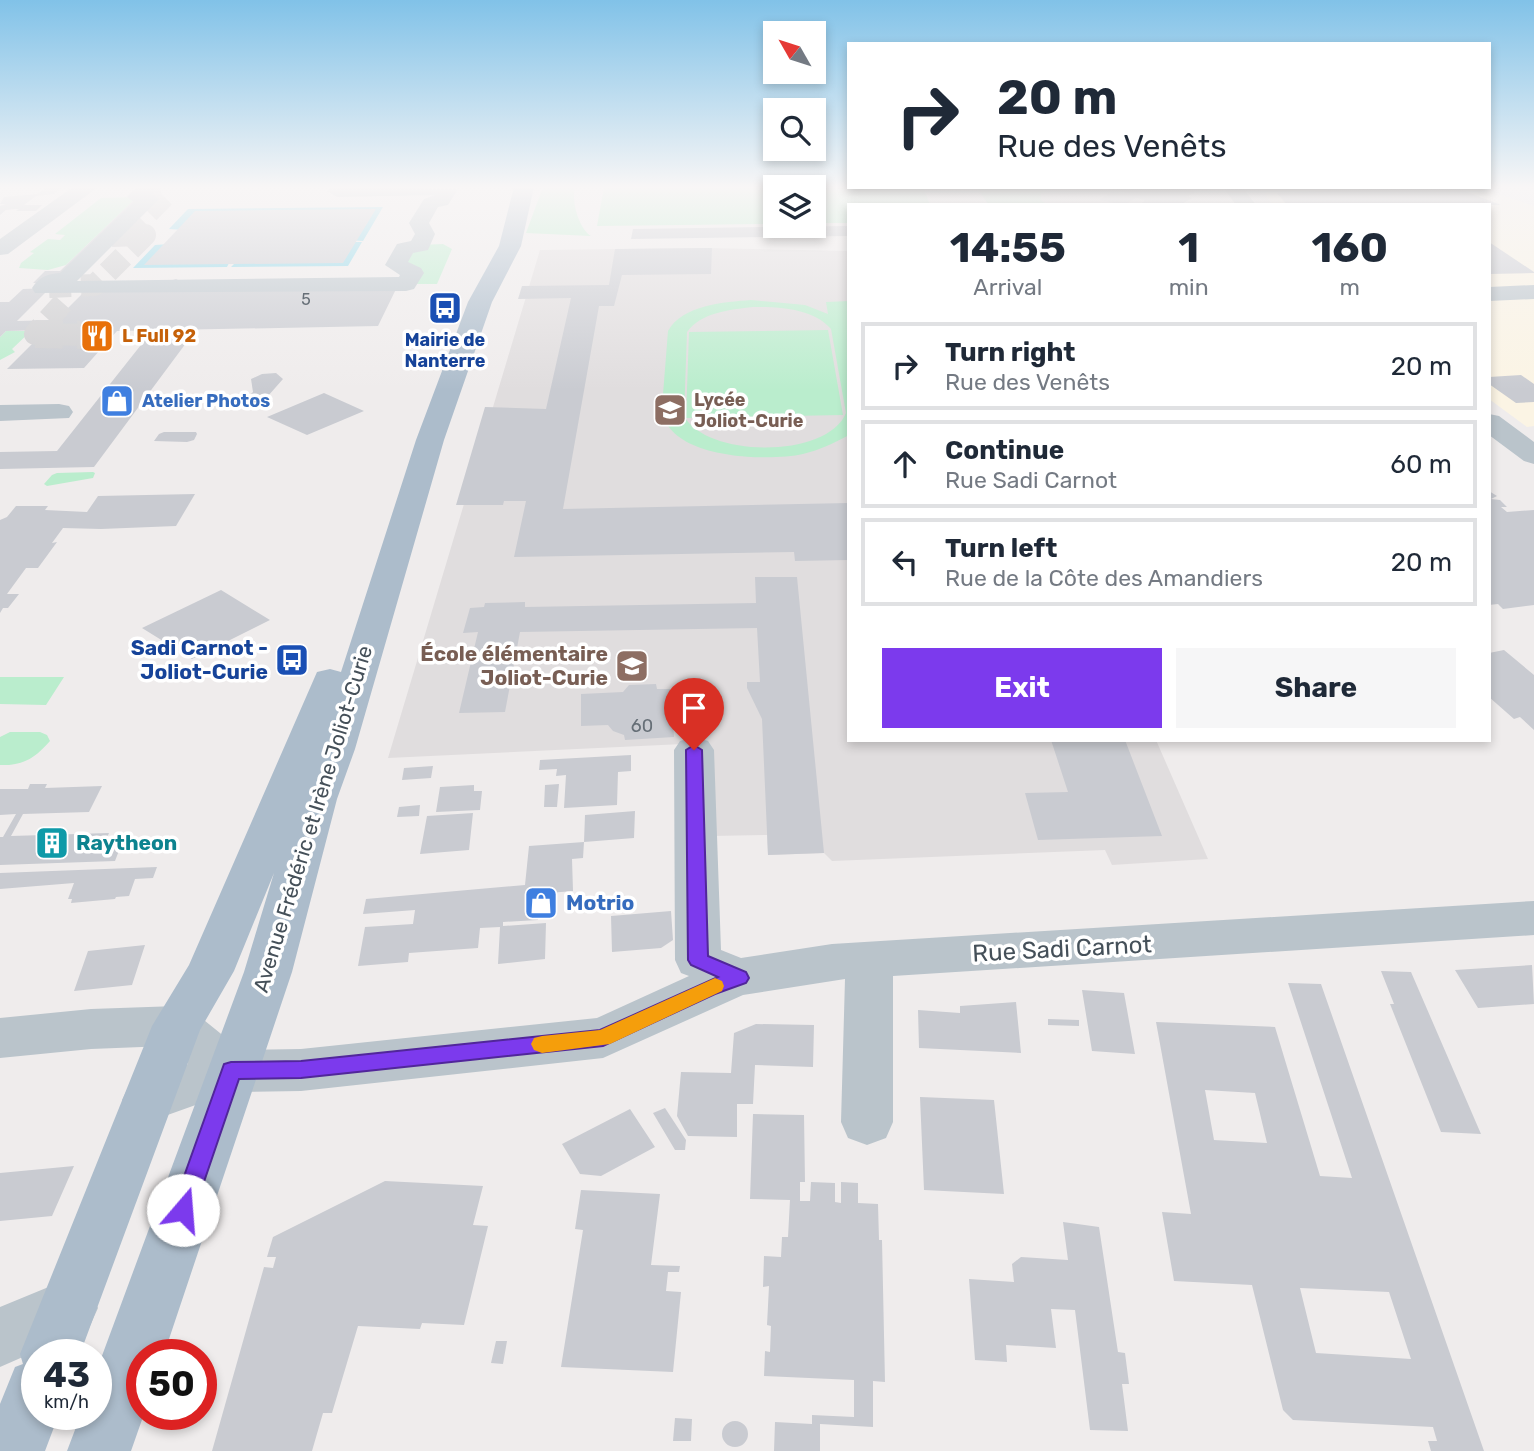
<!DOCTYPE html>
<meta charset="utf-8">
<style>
:root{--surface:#fff;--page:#f6f6f7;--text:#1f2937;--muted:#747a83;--line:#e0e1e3;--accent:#7c3aed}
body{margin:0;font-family:Rubik,sans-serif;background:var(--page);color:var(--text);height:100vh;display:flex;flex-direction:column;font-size:26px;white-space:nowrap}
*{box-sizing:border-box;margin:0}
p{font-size:23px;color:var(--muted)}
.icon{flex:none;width:38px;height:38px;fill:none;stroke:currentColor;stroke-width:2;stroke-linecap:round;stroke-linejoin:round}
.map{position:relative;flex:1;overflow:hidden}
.drawer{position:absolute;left:847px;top:203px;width:644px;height:539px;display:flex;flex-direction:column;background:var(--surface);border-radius:0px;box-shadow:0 4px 10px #0003}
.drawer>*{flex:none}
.banner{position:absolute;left:847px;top:42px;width:644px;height:147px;border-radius:0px;box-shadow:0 4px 10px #0003;background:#fff;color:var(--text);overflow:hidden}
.needle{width:46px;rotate:309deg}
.fabs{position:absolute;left:763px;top:21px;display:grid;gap:14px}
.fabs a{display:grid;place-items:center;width:63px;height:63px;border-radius:0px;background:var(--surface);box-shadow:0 4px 10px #0003;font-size:35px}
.speed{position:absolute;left:21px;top:1339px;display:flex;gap:14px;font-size:35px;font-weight:700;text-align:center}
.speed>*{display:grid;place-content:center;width:91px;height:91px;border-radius:50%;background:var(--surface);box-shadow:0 4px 10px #0003;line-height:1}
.speed small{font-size:18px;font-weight:400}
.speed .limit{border:10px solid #d22;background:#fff;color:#111}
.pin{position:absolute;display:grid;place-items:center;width:60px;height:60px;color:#fff;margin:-72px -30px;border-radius:50% 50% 50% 0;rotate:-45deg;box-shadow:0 0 7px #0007}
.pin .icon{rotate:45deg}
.me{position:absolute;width:77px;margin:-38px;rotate:18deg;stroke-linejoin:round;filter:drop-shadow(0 0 5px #0008)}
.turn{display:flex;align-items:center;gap:24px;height:147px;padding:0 35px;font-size:32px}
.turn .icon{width:91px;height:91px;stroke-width:2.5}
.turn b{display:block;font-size:49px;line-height:60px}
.eta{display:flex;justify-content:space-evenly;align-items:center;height:119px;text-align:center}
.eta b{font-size:42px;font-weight:700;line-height:49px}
.action{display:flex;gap:14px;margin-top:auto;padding:14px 35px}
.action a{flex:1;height:80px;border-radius:0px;background:var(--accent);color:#fff;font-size:28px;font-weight:700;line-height:80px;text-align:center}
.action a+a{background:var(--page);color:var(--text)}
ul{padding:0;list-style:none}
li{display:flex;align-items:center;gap:21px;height:88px;margin:0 14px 10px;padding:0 21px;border:4px solid var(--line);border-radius:0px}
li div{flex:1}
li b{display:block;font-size:26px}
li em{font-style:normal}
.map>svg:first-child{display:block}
</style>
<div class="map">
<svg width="1534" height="1451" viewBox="0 0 1534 1451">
<rect width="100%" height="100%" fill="#efecec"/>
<path fill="#fbf4e4" d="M1477,187L1534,206V426L1527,427L1489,399V205H1274L1260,188Z"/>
<path fill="#e0ddde" d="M1056,187H1192L1190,189L1197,190L1188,196L1192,198L1180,205H1047L1040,200L1041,193Z
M704,248L849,251V740H1156L1208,859L1112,865L1105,850L832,861L824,853L768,855L767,835L711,836L704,743L388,758L540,250Z"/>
<path fill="#baedcd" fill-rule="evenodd" d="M543,187H575C571,201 579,229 591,236L526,233Z
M604,187H923L930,205H849V223H814V187H775V224L597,226Z
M976,187H1056L1041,193V200L1047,205H989Z
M137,197L66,265L48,270L19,268L21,263L34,253L30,252L48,239L60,240L65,235L55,234L101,198Z
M443,244L452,249L437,284H406L396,265L420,245Z
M751,300L805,305L828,314L826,302L849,301V435C834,443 820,450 803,454C766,462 664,459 662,407L668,331C682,305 725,302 751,300ZM753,307C778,307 813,308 831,329L846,413C827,459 707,458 684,416L687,332C702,312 729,310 753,307Z
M828,330L843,415L686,418L689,332Z
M6,331H31L12,349L15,352L0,360V337Z
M93,472L95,473L93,478L47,486L44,484L52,475L57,473Z
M0,677H64L46,705L0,704Z
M10,732H40L47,735L50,741C35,758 23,766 0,765V737Z"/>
<path fill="#88d6e9" d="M383,207L363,241L169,229L188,209Z
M351,242H362L348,266L231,267L235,263Z
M169,244L229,263L227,267L133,268L155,245Z"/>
<path fill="#c9cbd1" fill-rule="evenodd" d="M47,187H63L54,194L36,196L24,205H42L36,211H16L19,209H14L6,210L0,215V206L6,204H0L4,197L37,194Z
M1106,187H1192L1187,190L1195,192L1187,197L1192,198L1180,205H1140L1145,200L1136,198L1124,205L1099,200L1112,192L1131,194Z
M1413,187H1454L1501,205H1287L1277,193Z
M137,197L149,199L49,283H33L45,271H60Z
M376,209L343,263L144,265L195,211Z
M849,226V236L773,237L772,227Z
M768,227L769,237L631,239L633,229Z
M1489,242L1534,272V273L1489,274Z
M712,248L711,274L622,275L614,306H599L563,509L849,503V560L795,561L794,552L514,557L526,501H504L503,505H456L485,407L546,409L571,298L518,299L522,286L609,285L615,249Z
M176,279L184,283L398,285L378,326L117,331L84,368L7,369L46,330L6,331L0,337V302H9L23,289L50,288L17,321L56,320L88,288L160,284Z
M192,335L94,467L0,469V452L57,451L148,336Z
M276,373L283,379L268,396L256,402L244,401L253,392L251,379L262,374Z
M1521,375L1534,384V402L1516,403L1489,384V377Z
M324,393L364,411L307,435L267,417Z
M164,432H196L197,434L194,440L187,442L154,441L159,434Z
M1489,491L1497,496L1491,499L1500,500L1507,507H1501L1507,512L1534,510V605L1503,609L1498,604L1489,605Z
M195,494L176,526L101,529L63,528L52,543L57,542L38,568H26L7,594H19L8,608H3L0,613V520L7,517L16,506H48L45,510L87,512L98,496Z
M755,577H797L824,853L768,855L762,719L747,688V682H760L757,628L520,632L505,712L459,713L478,632L463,633L470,608L484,607L485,603L525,602V607L756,603Z
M221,590L270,620L192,659L142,628Z
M1504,650L1534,675V730L1520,717L1514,719L1489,697V653Z
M656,684L657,689H670L674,737L625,740L624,735L613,731L608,725L581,726V694L623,692L629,685Z
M1051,740H1125L1162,836L1038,840L1025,793L1068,792Z
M631,755V771L618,772L617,805L564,808L566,775L556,776L557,769L539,770L540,760Z
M433,766L431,778L402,780L404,768Z
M30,784H47L45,788L102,786L89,812L23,814L11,836L109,833L102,849L120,848L115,861L0,865V837H3L16,814L0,815V789H28Z
M559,784L557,807H544L545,785Z
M474,785V791H482L480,810L436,812L440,787Z
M420,805L419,816L397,817L399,807Z
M635,811L634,838L584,842L585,815Z
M473,813L469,850L420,854L427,816Z
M584,842L583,858L572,859L573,891L537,894L538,920L503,922V926L546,923L545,959L498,964L500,927L480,928L478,948L409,953L408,962L358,966L365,927L413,924L415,910L363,914L366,899L525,885L529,846Z
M157,867L153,878L135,879L129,896L116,897L115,899L71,903L72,899H68L74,883L0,889V873Z
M671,911L673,940L661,948L612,952L611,916Z
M145,945L132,985L74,991L88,951Z
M1532,965L1534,1004L1478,1008L1455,970Z
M1381,971L1411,972L1481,1134L1441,1132L1390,1004H1394Z
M1288,983L1321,984L1484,1451H1431L1428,1441H1437L1433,1427L1293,1420L1283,1410L1252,1285L1174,1281L1162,1212L1191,1214L1156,1022L1275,1027L1320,1176L1352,1178ZM1205,1090L1255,1093L1267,1143L1214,1140ZM1300,1288L1389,1292L1411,1359L1316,1353Z
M1082,990L1124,993L1135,1054L1092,1051Z
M1016,1002L1021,1053L919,1048L918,1010L960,1013V1006Z
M1048,1019L1079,1020V1026L1048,1025Z
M756,1024L814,1025L813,1067L755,1065L753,1104H737V1137L688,1136L677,1116L681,1072L731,1073L734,1033Z
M920,1097L994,1100L1004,1194L924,1190Z
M665,1108L686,1140L685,1150H675L653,1113Z
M630,1109L655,1147L601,1176L580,1174L562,1144Z
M753,1114L804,1115L805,1182H800V1201H810L811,1182L835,1183V1202L841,1203V1182L858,1183V1203L878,1204L879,1240H882L885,1382L873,1381V1427L820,1424V1451H774L775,1422L812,1424V1415L854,1417V1380L764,1376L765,1351L770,1352L771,1326L767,1325L769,1286L763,1287L764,1256L781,1257L782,1237H788L790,1200L750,1199Z
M74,1166L52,1216L0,1221V1173Z
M385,1181L483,1186L473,1225L488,1226L464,1325L422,1323L420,1329L358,1326L332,1413H323L312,1451H212L264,1267L273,1268L276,1257H267L273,1237Z
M581,1190L660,1194L651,1265L680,1266L679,1272H668L666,1291L681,1292L673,1372L561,1367L583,1230L575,1229Z
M1063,1222L1099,1227L1118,1352L1125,1353L1129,1384H1122L1128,1431L1090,1430L1075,1310L1051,1309L1056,1348L1006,1345L1007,1362L975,1360L969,1279L1014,1282L1012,1264L1021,1257L1068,1260Z
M496,1341H507L503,1364L491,1363Z
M675,1418L692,1419L691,1441H673Z
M722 1434a13 13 0 1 1 26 0a13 13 0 1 1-26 0Z"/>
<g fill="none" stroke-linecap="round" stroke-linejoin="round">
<path stroke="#cdcdcf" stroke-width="22" stroke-dasharray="22 10" stroke-linecap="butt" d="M126,235L167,194H136
M49,287L95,285L145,235L111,236
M63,303L35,334L93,335"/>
<path stroke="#cdcdcf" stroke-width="28" stroke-dasharray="28 14" stroke-linecap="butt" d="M35,334L93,335"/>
<path fill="#bac4cb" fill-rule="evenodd" d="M73,187H98L8,254L0,255V239Z
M136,187H158L152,194L159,199L77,281L399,277L400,275L385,265L397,244L411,241L415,234L409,223L424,199L435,195L337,197L327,191L330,187L458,189L448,205L438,207L429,223L435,234L428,250L413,253L408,262L421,268L424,273L414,289L406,291L35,293L32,288C39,277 47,274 60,273L134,202L127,197Z
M1223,187H1242L1256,205H1236Z
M1534,285V299L1489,301V287Z
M59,404L69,406L73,412L69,418L0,421V405Z
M1489,414L1499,416L1534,442V464L1524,461L1489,435Z
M694,737L708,741L714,750L721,950L741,958L832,944L1534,901V935L893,976V1122L886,1138L867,1145L848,1138L841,1122L845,979L743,995L603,1058L301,1091L232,1092L148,1122L130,1116L122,1100L130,1084L188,1064L167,1046L91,1049L0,1058V1018L91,1009L177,1006L194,1012L241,1050L301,1049L597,1018L689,976L681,973L675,960L674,750L680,741Z
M68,1279L89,1288L98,1308L89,1328L0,1367V1307Z"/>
<path fill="#acbccb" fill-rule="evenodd" d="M514,187H534L521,246L492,302L444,440L355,749L337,799L292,972L164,1354H142L144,1414L131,1451H67L81,1414H96V1372L244,972L274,873L234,971L200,1030L80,1354H37V1414H59L45,1451H0V1404L15,1367L23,1364L20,1354L152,1026L189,965L317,672L330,669L341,672L416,440L468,302L499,246Z"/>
</g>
<linearGradient id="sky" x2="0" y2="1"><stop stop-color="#81c2e8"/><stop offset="0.48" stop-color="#f8f6f6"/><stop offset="1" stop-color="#f8f6f6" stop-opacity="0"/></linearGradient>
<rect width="1534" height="390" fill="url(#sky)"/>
<path fill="#7c3aed" stroke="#51269a" stroke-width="2" d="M694,745L702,750L708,956L746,972L749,978L746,983L715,994L603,1046L301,1078L239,1079L192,1217L183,1220L175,1217L172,1210L224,1064L231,1062L301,1061L600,1030L718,977L691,965L688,960L686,750Z"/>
<path fill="#f59e0b" d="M715,978L722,981L724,986L722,991L610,1044L542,1053L534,1050L531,1044L534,1038L542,1036L600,1030Z"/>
<defs>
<symbol id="bus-square" viewBox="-11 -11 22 22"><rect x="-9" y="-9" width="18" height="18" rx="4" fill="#1a4fb4" stroke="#fff"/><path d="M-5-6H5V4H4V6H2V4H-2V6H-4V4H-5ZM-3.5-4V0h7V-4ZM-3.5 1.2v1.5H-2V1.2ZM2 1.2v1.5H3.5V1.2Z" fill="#fff"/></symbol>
<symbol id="restaurant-square" viewBox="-11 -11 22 22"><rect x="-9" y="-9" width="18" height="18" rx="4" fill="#e8710a" stroke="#fff"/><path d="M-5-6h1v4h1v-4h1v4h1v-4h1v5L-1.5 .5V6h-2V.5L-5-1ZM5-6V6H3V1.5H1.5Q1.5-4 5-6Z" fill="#fff"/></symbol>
<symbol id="shop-square" viewBox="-11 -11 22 22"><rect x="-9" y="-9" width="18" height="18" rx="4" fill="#3f7fe0" stroke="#fff"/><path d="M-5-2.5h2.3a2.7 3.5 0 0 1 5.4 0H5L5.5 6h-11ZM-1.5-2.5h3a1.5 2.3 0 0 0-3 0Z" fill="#fff"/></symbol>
<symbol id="school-square" viewBox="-11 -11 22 22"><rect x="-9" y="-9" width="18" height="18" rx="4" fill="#8d6e63" stroke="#fff"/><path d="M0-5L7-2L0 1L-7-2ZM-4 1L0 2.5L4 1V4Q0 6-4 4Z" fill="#fff"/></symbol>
<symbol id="building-square" viewBox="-11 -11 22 22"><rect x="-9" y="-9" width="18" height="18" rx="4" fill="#0f9aa8" stroke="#fff"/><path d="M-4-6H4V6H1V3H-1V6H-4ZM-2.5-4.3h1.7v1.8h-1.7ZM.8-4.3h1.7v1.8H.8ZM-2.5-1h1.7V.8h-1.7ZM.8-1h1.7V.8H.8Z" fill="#fff"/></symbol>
</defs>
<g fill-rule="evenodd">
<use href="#bus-square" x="426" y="289" width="38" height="38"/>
<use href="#restaurant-square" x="78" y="317" width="38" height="38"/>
<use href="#shop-square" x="98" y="382" width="38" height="38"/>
<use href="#school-square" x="651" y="391" width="38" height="38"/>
<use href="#bus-square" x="273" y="641" width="38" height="38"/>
<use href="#school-square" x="613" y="647" width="38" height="38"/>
<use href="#building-square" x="33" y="824" width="38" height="38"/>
<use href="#shop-square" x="522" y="884" width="38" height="38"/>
</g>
<g text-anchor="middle" stroke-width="7" stroke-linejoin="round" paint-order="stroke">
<g font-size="16" fill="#666f77">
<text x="306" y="305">5</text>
</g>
<g font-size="18" font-weight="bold" fill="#c56008" stroke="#fff" text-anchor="start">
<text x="122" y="342">L Full 92</text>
</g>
<g font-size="18" font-weight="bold" fill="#164399" stroke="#fff">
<text x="445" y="346">Mairie de<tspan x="445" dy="21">Nanterre</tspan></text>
</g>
<g font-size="18" font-weight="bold" fill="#785e54" stroke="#fff" text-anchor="start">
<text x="694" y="406">Lycée<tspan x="694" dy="21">Joliot-Curie</tspan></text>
</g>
<g font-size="18" font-weight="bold" fill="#366cbe" stroke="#fff" text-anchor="start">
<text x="142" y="407">Atelier Photos</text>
</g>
<g font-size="18" fill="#666f77">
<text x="642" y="732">60</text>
</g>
<g font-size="21" font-weight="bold" fill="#164399" stroke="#fff" text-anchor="end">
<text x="268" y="655">Sadi Carnot -<tspan x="268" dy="24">Joliot-Curie</tspan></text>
</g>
<g font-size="21" font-weight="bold" fill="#785e54" stroke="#fff" text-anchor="end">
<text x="608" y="661">École élémentaire<tspan x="608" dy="24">Joliot-Curie</tspan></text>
</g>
<g font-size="21" fill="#455059" stroke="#fff">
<text transform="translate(313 819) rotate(-73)" y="7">Avenue Frédéric et Irène Joliot-Curie</text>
</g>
<g font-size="21" font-weight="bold" fill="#0d838f" stroke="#fff" text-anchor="start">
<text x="76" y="850">Raytheon</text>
</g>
<g font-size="21" font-weight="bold" fill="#366cbe" stroke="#fff" text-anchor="start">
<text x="566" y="910">Motrio</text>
</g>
<g font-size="24" fill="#455059" stroke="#fff">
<text transform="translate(1062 949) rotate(-3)" y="8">Rue Sadi Carnot</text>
</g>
</g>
</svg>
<div class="fabs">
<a><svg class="needle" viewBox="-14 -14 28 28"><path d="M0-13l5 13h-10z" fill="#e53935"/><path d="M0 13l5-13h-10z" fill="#747a83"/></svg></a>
<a><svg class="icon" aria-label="search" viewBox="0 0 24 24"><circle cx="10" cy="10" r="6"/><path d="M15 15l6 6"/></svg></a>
<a><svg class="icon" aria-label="layers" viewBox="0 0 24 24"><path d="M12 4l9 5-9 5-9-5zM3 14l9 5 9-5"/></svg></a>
</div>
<div class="speed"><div>43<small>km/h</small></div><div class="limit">50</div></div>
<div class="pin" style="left:694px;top:750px;background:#d93025"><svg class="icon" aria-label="arrive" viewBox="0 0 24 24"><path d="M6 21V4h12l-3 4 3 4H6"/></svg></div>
<svg class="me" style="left:183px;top:1210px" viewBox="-20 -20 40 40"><circle r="19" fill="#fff"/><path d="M0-13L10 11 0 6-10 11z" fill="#7c3aed"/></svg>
<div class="banner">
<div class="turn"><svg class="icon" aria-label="right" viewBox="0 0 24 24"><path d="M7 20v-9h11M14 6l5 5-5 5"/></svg><div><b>20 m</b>Rue des Venêts</div></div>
</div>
<section class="drawer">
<div class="eta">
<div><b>14:55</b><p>Arrival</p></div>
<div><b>1</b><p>min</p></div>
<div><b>160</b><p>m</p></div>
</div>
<ul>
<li><svg class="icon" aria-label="right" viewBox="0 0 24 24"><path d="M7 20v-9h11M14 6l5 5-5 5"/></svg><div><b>Turn right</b><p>Rue des Venêts</p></div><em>20 m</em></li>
<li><svg class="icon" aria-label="ahead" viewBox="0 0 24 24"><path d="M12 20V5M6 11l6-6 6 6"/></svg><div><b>Continue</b><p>Rue Sadi Carnot</p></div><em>60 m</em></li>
<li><svg class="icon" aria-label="left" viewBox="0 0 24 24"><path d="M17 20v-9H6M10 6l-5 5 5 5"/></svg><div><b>Turn left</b><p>Rue de la Côte des Amandiers</p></div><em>20 m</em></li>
</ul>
<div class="action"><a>Exit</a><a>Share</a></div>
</section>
</div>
